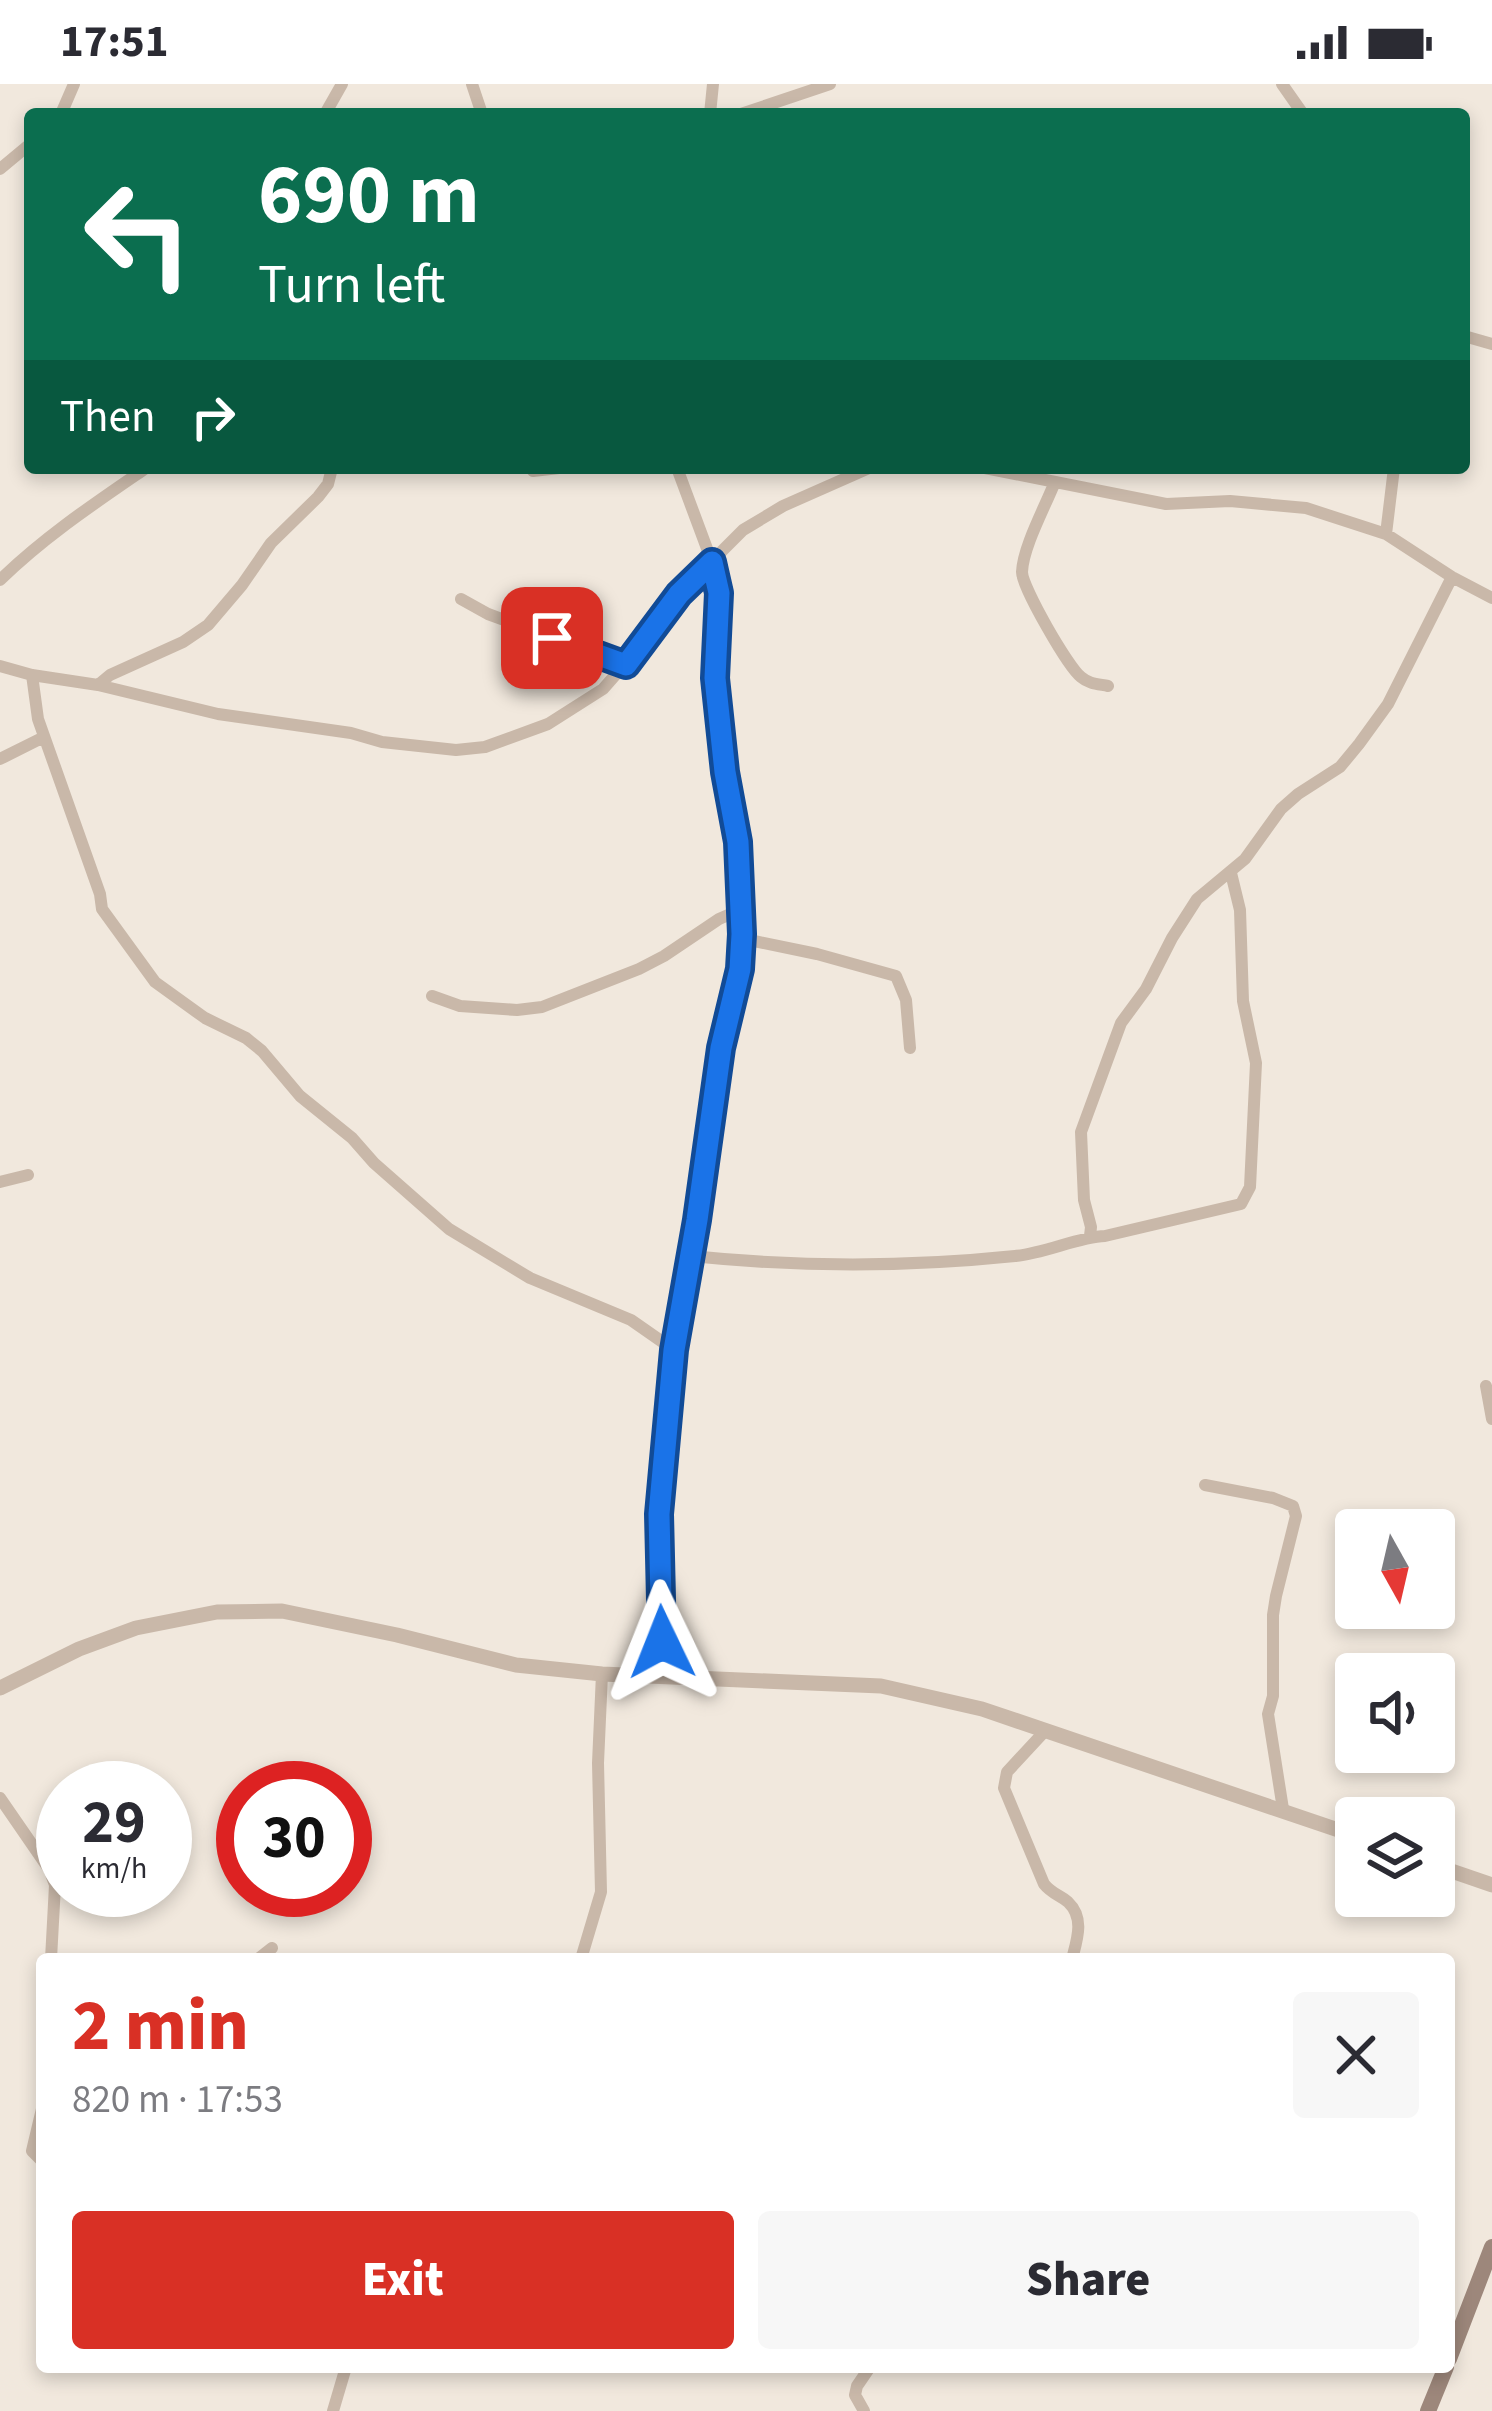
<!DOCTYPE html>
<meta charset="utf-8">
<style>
:root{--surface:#fff;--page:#f7f7f7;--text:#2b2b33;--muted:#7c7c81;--accent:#d93025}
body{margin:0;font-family:"Source Sans 3",sans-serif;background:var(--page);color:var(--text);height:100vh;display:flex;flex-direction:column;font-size:45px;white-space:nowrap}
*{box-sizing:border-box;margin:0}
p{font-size:39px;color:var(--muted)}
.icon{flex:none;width:66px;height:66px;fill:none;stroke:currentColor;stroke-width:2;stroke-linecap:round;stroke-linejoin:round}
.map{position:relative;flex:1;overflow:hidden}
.sheet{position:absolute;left:36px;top:1869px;width:1419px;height:420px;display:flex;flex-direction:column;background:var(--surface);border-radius:12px;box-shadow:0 6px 18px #0003}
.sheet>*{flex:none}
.banner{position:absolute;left:24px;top:24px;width:1446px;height:366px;border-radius:12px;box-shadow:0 6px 18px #0003;background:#0b6e4f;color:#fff;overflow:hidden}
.needle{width:78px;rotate:172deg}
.controls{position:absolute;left:1335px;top:1425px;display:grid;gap:24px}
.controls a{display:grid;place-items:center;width:120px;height:120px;border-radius:12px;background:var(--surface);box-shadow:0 6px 18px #0003;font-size:60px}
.speed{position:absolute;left:36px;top:1677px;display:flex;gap:24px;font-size:60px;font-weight:700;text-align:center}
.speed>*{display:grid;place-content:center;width:156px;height:156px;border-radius:50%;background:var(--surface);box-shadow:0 6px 18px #0003;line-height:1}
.speed small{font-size:30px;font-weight:400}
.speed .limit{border:18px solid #d22;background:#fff;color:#111}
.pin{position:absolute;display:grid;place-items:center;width:102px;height:102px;color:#fff;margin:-51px;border-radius:24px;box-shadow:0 6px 18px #0006}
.me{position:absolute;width:132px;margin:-66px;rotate:358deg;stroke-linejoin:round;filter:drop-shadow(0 0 9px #0008)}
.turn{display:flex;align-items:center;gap:42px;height:252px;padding:0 36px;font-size:54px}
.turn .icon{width:156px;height:156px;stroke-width:2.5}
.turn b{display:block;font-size:84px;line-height:102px}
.then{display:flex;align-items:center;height:114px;padding:0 36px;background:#0003;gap:24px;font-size:45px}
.round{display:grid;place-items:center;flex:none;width:126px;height:126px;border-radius:12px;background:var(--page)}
.overview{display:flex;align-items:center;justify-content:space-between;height:204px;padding:0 36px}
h1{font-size:72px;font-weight:800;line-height:90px;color:var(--accent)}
.action{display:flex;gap:24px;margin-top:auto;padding:24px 36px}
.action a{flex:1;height:138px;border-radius:12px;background:var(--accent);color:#fff;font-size:48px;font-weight:800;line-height:138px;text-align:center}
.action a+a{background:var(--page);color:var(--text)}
.status{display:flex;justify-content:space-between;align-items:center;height:84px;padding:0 60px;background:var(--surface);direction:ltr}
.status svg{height:33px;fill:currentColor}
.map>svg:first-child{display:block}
</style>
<div class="status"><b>17:51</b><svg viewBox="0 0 49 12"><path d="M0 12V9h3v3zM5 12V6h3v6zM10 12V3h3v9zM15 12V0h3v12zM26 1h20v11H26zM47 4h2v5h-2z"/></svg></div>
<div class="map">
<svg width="1492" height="2327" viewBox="0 0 1492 2327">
<rect width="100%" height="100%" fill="#f1e8dd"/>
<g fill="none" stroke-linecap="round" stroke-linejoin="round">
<path stroke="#c9b8a9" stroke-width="12" d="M472,0L482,30
M1282,0L1303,30
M61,30L74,0
M325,30L342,0
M710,30L713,0
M741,30L830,0
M0,85L30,60
M1464,252L1492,260
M985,384L1166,420L1230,417L1306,424L1386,450L1452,493L1492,514
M533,387L559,384
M1054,400C1045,423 1023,463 1022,488C1022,503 1068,583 1081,593C1089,600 1098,600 1108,602
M1386,450L1394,384
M0,496C44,453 95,419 146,384
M461,515L488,530L626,581
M0,582L32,591L98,601L218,630L351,649L382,658L456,666L485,663L548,640L603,605L647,555L679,510L743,446L783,422L869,384
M32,591L38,635L100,810L102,825L155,898L205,934L246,954L262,967L300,1012L352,1054L374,1079L449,1145L530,1194L631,1236L674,1266
M98,601L110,591L183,558L208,541L242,501L271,459L318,413L328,400L332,384
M0,675L44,653
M743,850L754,857L817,870L896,892L906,916L910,964
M432,912L460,922L517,926L542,923L639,885L664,872L719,835L742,825
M0,1098L28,1091
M1090,1152L1091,1143L1084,1116L1081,1048L1121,939L1146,905L1172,854L1197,815L1245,775L1281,725L1298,710L1340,683L1359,660L1388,620L1452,493
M691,1172C797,1183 909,1183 1015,1172C1046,1169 1078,1153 1105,1152L1241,1120L1250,1103L1256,979L1243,917L1240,826L1231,789
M1486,1302L1492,1335
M1205,1401L1273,1414L1293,1422L1296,1432L1276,1512L1273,1531V1612L1268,1630L1283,1725
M663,1593L659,1430L674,1266L697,1136L721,964L740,885L743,850L738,757L725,689L715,594L719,509L712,478L677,384
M1045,1647L1007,1688L1004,1704L1044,1800C1052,1810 1060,1811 1068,1818C1085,1834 1077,1856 1072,1875
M0,1714L49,1785L55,1801L51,1875
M258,1875L272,1864
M581,1875L601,1808L598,1679L602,1590
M42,2025L32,2067L42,2077
M333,2327L346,2283
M864,2327L855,2311L857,2302L870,2283"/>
<path stroke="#c9b8a9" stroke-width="15" d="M0,1604L79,1565L136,1544L217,1528L282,1527L397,1551L516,1581L602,1590L881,1602L982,1625L1356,1752
M1434,1781L1492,1801"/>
<path stroke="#9d877b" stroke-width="16" d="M1449,2275L1492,2163
M1428,2327L1446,2283"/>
</g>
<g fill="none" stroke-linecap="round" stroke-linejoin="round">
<defs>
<path id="route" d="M552,554L626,581L679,510L712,478L719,509L715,594L725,688L738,758L742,850L740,885L721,964L697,1136L674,1266L659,1430L662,1558"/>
</defs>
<use href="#route" stroke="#114b97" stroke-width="30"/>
<use href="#route" stroke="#1a73e8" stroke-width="21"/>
</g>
</svg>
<div class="controls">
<a><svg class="needle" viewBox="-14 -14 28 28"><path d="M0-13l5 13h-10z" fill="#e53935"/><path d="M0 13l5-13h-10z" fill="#7c7c81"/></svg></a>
<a><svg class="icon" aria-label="sound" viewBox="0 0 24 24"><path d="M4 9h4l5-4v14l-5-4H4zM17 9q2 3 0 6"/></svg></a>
<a><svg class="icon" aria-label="layers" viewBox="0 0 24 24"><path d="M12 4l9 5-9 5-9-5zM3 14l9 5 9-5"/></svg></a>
</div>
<div class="speed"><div>29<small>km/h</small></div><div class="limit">30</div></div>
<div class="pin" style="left:552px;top:554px;background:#d93025"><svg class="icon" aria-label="arrive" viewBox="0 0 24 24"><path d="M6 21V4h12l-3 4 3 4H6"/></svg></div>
<svg class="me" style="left:662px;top:1558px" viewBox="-20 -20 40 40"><path d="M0-17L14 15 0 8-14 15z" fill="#1a73e8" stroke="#fff" stroke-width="4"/></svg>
<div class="banner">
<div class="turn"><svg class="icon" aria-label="left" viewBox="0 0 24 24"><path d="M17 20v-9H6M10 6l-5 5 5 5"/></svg><div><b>690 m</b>Turn left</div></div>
<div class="then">Then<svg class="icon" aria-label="right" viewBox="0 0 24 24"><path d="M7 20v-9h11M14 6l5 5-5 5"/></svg></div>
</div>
<section class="sheet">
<div class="overview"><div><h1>2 min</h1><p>820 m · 17:53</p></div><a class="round"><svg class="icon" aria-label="close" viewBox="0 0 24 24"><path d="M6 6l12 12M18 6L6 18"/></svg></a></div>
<div class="action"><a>Exit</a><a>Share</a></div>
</section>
</div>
